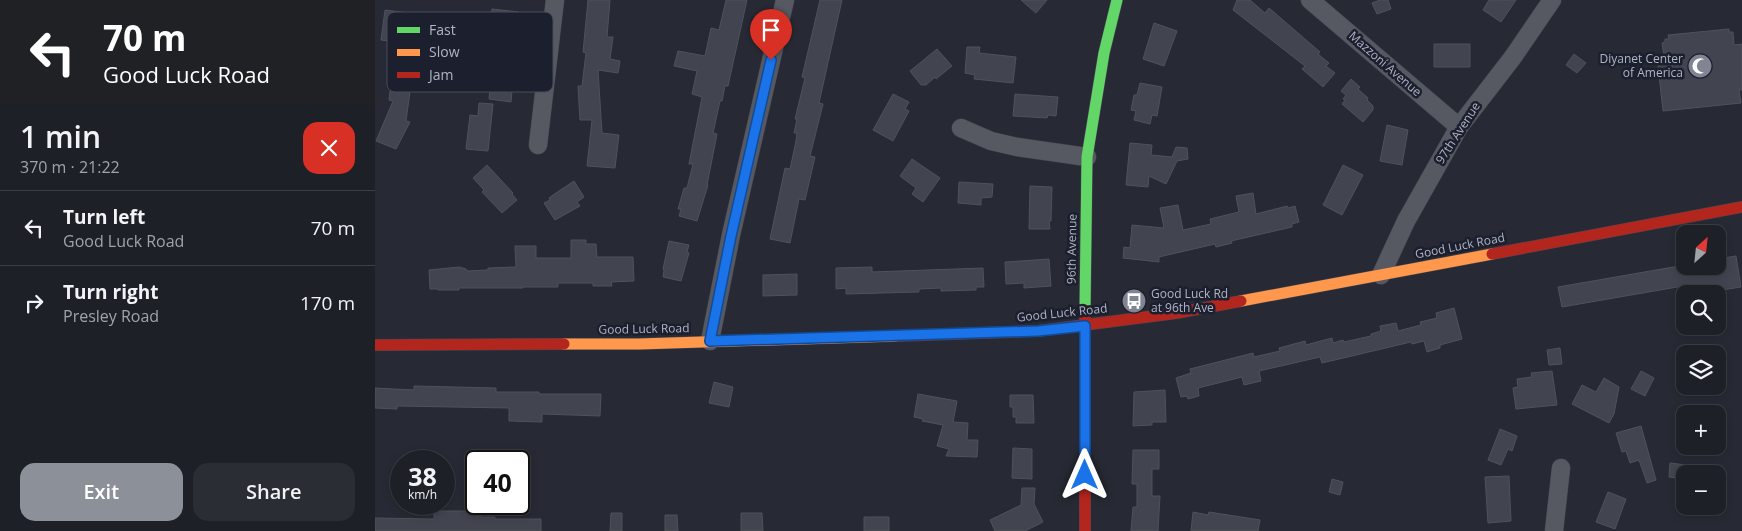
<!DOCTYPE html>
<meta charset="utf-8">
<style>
:root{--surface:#1d2027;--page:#2a2d33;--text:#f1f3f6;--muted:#a0a3a7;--line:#3b3e44;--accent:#8c9099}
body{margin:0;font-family:"Open Sans",sans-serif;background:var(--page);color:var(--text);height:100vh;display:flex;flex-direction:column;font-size:19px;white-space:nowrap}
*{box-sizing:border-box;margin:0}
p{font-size:16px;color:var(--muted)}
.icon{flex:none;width:28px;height:28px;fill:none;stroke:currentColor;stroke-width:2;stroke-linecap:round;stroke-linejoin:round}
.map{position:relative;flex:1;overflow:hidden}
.panel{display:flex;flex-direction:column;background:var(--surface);width:375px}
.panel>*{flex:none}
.hud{background:#202124;color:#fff;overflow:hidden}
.needle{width:32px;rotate:27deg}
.tools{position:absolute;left:1301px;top:225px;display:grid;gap:10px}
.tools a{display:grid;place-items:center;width:50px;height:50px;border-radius:10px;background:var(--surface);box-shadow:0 2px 8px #0003,0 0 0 1px var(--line);font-size:25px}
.speed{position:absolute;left:15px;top:450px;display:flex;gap:10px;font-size:25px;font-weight:700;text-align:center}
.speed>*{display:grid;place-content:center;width:65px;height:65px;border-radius:50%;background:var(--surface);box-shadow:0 2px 8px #0003,0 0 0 1px var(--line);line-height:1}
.speed small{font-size:12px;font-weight:400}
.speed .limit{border:2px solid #111;border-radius:8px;background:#fff;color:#111}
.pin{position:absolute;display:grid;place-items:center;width:42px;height:42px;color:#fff;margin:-51px -21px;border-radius:50% 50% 50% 0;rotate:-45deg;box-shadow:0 0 5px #0007}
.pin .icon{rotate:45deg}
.me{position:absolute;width:55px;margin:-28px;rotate:0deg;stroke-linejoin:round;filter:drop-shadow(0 0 4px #0008)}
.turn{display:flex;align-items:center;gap:18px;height:105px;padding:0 20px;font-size:22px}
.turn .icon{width:65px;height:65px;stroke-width:2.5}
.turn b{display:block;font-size:35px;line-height:42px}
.round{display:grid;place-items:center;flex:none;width:52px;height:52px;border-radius:15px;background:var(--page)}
.overview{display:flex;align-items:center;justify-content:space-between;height:85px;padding:0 20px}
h1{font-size:30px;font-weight:600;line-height:38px}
.cta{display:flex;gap:10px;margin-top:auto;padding:10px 20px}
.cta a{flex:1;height:58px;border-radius:15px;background:var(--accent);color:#fff;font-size:20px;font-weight:600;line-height:58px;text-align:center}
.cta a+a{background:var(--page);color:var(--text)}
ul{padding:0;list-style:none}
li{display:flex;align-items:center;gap:15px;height:75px;padding:0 20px;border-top:1px solid var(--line)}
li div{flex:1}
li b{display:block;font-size:19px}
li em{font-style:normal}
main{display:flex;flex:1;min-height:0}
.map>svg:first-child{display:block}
</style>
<main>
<section class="panel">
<div class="hud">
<div class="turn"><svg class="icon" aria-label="left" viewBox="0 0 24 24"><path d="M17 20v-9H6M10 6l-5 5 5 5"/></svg><div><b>70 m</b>Good Luck Road</div></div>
</div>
<div class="overview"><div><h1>1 min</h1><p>370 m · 21:22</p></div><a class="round" style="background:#d93025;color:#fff"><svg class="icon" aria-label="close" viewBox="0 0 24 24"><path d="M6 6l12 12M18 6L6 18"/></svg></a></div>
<ul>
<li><svg class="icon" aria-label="left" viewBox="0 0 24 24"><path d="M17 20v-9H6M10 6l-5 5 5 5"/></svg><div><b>Turn left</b><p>Good Luck Road</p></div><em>70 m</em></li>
<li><svg class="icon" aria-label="right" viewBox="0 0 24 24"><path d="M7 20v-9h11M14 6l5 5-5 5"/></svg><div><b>Turn right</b><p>Presley Road</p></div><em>170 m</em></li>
</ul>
<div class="cta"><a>Exit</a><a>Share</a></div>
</section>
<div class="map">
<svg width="1367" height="531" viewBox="0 0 1367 531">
<rect width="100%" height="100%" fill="#272a34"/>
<path fill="#42454f" stroke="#4f515b" d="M213,0H235L232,37H238L235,59L245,61L243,73L223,70L227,133L244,135L240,168L212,166L217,120H205L203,86H207L211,53L208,52Z
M351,0H372L353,86H350L347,101H345L338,133L342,134L332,185H333L322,221L304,216L306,209H303L309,188H312L318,164H314L327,97L317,94L322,71L299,66L303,51L330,56L336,28L344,30Z
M445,0H467L444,103L448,104L435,156L440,157L430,200L424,199L415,243L395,239L410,168L415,169L421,141L422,133H419L422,119H420L430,78L427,77Z
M646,0H672L661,13Z
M862,0H875L890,13L894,8L945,52L943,54L954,63L951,66L960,73L948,87L927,69L930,66L858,10Z
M1005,0H1013L1016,9L1002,14L997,3Z
M1114,0H1141L1126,22L1108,10Z
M117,9L144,12L142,31L139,30L135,67L139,68L136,102L114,99L117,71L80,66L81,53L105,56L108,30L114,31Z
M10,10L34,13L28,43L6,40Z
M779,23L802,31L789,66L768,59Z
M1354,29V32H1358L1359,45L1367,44V90H1364L1366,103L1288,111L1282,57L1289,56L1287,43L1290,42V39H1294L1293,35Z
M1059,44H1095V67H1059Z
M592,47H605L604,53L641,57L638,83L599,79L600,75L590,73Z
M562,49L577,66L561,79L560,77L551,85H546L535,71Z
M1199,54L1211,63L1202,73L1191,65Z
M19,60L36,63L34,84H36L31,121L35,122L21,149L1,141L18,101L14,100Z
M976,79L985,87L983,89L993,98L992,100L998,106V110L988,122L967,104L970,100L968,99L971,95L966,91Z
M765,83L787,87L782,116L777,115L775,124L759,120L761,111L756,110L759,95H762Z
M518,94L534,102L530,109L534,111L518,141L498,130Z
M640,94L683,97L681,116L673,115L672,118L638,116Z
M104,103L118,104L113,151L91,149L95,115L103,116Z
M1012,125L1033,130L1027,165L1005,161Z
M755,143L777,145L776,155L797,157L801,147L812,148L813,159L802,161L791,184L774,176L773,187L751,185Z
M537,159L565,178L548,202L537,194L541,188L525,176Z
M112,165L138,193L137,194L142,200L127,213L107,192L109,190L98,178Z
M968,165L988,175L967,215L948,205Z
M199,181L209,197L202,202L205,206L180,220L169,203L175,200L174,198L178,195Z
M584,182L618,184L617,197L606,198V205L583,203Z
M655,186L677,187L676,221H674L675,229H654Z
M878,193L881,214L912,206L913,208L920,206L924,222L917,224V227L856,241L857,243L841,247L840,244L784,257V262L748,258L749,247L755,248L757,225L789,228L785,208L803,205L808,230L836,224L835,219L864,212L861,196Z
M196,240H211V244H221L222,257H258L259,281L236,282L237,286H218V283H183V287H148V288H84V290H63V289H55L54,270L84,267L91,269L92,271L113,270V268L141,267L140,246H161V258H196Z
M294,241L314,245L312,252L314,253L306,281L288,277L289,270L288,269Z
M1361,256L1366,287L1335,292V287L1309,293L1308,286L1187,307L1183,287L1310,265V266H1342V259Z
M674,259L676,286L649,288V283L631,284L630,262Z
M497,267V272L608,268L609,287H601V290L566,291V288L544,289V292L471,294V288L461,289V268Z
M422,274V295L388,296V275Z
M1079,308L1087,339L1065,345V348L1052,352L1049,341L1037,344L1036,342L947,363L945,357L884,371L886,381L869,385L867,377L823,388L824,396L813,399L812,396L806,397L801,378L816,373L815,369L878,353L879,357L905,351L904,348L930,341L931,345L957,338L958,343L968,340L969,342L996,336V334L1006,331L1005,326L1021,323L1023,331L1046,325L1045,322L1062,318L1061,313Z
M1185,348L1187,364L1174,365L1172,350Z
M1177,371L1182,405L1141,409L1138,388L1143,387L1142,379L1157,377L1156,373Z
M1266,371L1279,378L1270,396L1256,389Z
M1229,378L1244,387L1239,414L1234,423L1197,404L1207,385L1221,392Z
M339,382L358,387L354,407L334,403Z
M39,386L121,388V392H164V394H226L225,416L167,414V422L134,421V408L22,406V409L0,408V388L39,390Z
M790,390L791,422H777V425L758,426L759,392Z
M543,394L582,401L578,422L593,423L592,440H603L602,457L571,456L574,449L562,446L568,425L547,421L548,419L539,417Z
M635,395H658L659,423H641V417H638V407H635Z
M1266,426L1281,480L1272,483L1264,460L1255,463L1251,451L1247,452L1241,433Z
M1125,429L1142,436L1137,451L1133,449L1126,465L1113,460Z
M638,448L657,449V479L637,478Z
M758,450H784V469H777V496H785L783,531H756L758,507H762V484H757Z
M1295,463L1311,465L1309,479L1294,477Z
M1134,476L1136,521L1113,523L1110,477Z
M957,479L968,482L965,495L954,492Z
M647,488H660L659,504L668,522L650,531H620L615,520L646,505Z
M1233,492L1251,499L1240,529L1221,522Z
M91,509H105L106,517H120V519H166V531H0V518L59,519V511H92Z
M818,512L833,515L834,512L885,520L883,531H816Z
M236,513H247V531H235Z
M366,513H387L388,531H366Z
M290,515H302L303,531H290Z
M489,517H514V531H489Z"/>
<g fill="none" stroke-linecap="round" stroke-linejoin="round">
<defs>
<path id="street" d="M935,0L1084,127
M586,128L616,141L642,147L712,157
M163,145L180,0
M1006,275L1031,221L1084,127L1138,57L1177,0
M335,341L356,235L410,0
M1179,531L1186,468"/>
<path id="fast" d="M710,310L712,157L729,53L742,0"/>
<path id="slow" d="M866,301L1117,254
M189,344H264L521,336"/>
<path id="jam" d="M1117,254L1367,207
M521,336L663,331L802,313L866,301
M0,345L189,344
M710,531V310"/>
</defs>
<use href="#street" stroke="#454751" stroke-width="19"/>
<use href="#fast" stroke="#454751" stroke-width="12"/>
<use href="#slow" stroke="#454751" stroke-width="12"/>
<use href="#jam" stroke="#454751" stroke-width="12"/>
<use href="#street" stroke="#575962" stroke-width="18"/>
<use href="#fast" stroke="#63d668" stroke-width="11"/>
<use href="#slow" stroke="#ff974d" stroke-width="11"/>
<use href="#jam" stroke="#b3261e" stroke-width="11"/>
</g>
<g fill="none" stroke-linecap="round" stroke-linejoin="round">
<defs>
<path id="route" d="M396,60L356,236L335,341L663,331L710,326V475"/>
</defs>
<use href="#route" stroke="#114b97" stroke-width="12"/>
<use href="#route" stroke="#1a73e8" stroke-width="9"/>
</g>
<defs>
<symbol id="mosque-disc" viewBox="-11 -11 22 22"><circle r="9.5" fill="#818492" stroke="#1b1f2e"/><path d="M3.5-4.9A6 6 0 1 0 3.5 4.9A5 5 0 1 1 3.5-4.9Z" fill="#fff"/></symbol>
<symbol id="bus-disc" viewBox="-11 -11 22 22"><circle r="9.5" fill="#818492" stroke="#1b1f2e"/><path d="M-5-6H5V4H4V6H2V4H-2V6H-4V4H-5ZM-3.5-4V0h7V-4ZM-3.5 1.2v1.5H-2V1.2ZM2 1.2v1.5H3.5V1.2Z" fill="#fff"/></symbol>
</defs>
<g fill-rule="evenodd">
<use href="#mosque-disc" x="1311" y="52" width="28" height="28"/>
<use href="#bus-disc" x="745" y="287" width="28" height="28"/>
</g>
<g text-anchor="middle" stroke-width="5" stroke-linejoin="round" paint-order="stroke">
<g font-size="12" fill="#b1b4c5" stroke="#1b1f2e" text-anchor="end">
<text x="1308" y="63">Diyanet Center<tspan x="1308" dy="14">of America</tspan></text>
<text x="776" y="298" text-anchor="start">Good Luck Rd<tspan x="776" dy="14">at 96th Ave</tspan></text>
</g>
<g font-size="12" fill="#b1b4c5" stroke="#1b1f2e">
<text transform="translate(1010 64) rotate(41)" y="4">Mazzoni Avenue</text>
<text transform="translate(1083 133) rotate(-57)" y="4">97th Avenue</text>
<text transform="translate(1085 246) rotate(-11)" y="4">Good Luck Road</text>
<text transform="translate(697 249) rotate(-89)" y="4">96th Avenue</text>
<text transform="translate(687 313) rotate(-6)" y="4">Good Luck Road</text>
<text transform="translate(269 329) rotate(-1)" y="4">Good Luck Road</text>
</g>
</g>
<rect x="12" y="12" width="166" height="80" rx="8" fill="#1b1f2e" stroke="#484c5b" stroke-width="1"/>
<rect x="22" y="27" width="23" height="6" fill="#63d668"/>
<rect x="22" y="49" width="23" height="7" fill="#ff974d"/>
<rect x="22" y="72" width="23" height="6" fill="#b3261e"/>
<g font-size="14" fill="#b1b4c5">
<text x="54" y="35">Fast</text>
<text x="54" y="57">Slow</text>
<text x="54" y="80">Jam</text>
</g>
</svg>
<div class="tools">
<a><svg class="needle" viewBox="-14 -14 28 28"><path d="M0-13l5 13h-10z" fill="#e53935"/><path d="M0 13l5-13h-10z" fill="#a0a3a7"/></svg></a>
<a><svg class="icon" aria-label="search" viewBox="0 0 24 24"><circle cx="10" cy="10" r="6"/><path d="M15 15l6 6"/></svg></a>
<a><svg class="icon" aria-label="layers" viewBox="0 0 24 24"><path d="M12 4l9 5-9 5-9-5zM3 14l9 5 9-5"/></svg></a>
<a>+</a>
<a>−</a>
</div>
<div class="speed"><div>38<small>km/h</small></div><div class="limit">40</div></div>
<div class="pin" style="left:396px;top:60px;background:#d93025"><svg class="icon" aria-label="arrive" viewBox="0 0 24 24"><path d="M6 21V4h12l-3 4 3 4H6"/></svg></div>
<svg class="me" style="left:710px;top:475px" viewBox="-20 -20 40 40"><path d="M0-17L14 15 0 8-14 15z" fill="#1a73e8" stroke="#fff" stroke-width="4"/></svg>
</div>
</main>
